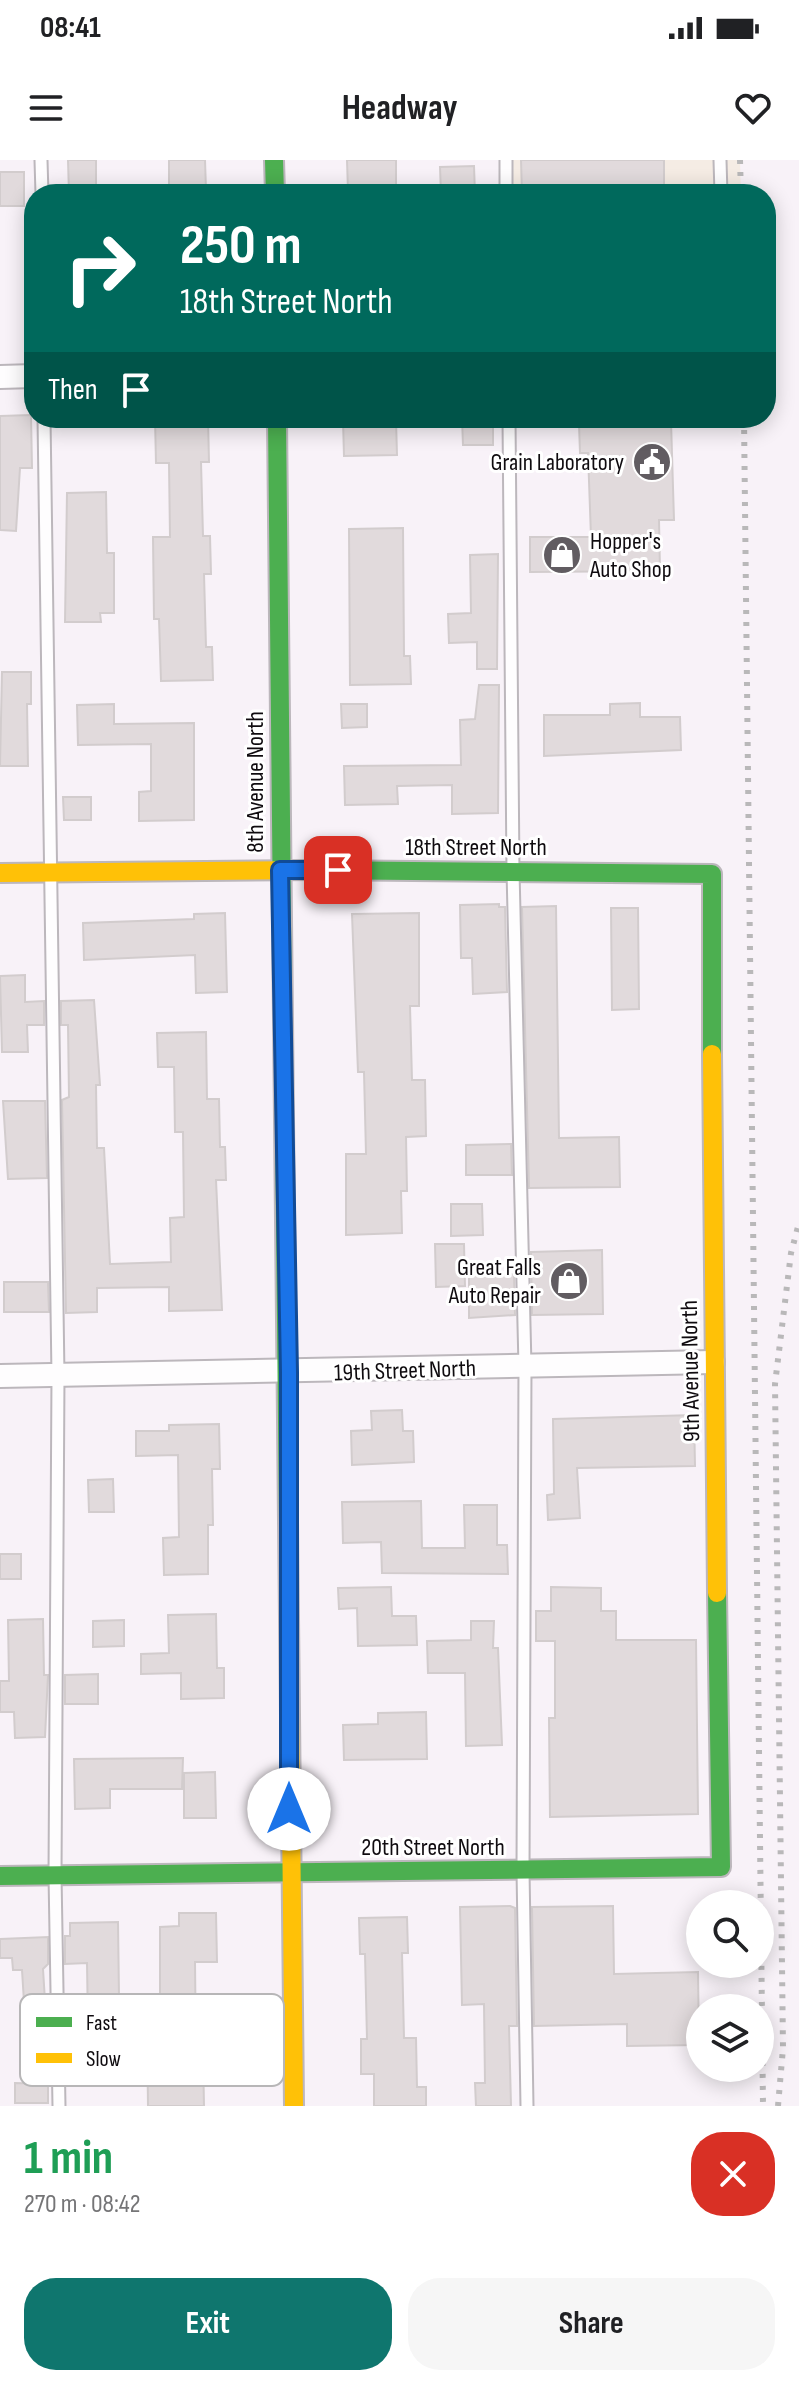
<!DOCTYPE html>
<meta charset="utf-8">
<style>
:root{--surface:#fff;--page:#f6f6f6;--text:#202124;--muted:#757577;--accent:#0f766e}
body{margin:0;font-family:"Sofia Sans Condensed",sans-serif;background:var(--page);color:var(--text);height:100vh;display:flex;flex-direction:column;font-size:30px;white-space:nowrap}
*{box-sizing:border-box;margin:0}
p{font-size:26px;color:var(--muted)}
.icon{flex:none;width:44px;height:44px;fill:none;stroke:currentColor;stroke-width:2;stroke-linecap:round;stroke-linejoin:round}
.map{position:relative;height:1946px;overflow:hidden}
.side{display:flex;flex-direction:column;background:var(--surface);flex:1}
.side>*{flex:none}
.top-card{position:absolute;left:24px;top:24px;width:752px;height:244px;border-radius:32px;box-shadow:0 4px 20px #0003;background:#00695c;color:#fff;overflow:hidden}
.buttons{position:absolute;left:686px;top:1730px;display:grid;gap:16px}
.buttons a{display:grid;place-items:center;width:88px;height:88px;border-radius:50%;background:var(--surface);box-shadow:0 4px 20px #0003;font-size:40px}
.pin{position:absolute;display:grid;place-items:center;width:68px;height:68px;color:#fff;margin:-34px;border-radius:16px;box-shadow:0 4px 12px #0006}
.me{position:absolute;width:88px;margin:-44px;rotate:0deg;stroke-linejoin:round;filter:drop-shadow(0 0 6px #0008)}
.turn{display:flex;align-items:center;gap:28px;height:168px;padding:0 24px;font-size:36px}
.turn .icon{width:104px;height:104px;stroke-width:2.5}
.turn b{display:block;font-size:56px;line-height:68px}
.then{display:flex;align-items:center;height:76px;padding:0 24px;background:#0003;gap:16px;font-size:30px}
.round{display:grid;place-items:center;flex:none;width:84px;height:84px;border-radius:32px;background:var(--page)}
.overview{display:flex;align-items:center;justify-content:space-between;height:136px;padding:0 24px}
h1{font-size:48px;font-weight:700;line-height:60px;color:#1e9e55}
.action{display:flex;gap:16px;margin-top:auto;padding:16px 24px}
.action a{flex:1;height:92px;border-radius:32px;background:var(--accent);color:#fff;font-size:32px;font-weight:700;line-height:92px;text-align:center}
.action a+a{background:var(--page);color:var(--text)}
.status{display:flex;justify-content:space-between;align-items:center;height:56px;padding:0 40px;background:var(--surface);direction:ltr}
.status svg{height:22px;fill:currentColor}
header{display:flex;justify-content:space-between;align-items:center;height:104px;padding:0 24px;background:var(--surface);font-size:36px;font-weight:700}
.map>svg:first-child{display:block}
</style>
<div class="status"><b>08:41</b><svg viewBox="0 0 49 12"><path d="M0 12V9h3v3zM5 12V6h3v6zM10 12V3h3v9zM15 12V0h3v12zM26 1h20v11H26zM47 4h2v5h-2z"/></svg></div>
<header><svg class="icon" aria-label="menu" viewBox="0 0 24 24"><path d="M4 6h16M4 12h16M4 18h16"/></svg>Headway<svg class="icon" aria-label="heart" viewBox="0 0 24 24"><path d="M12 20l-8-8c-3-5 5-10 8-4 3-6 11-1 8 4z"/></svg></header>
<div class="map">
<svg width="799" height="1946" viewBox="0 0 799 1946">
<rect width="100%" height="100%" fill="#f8f2f8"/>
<path fill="#f5ece4" d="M506,0H740L741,34H506Z"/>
<path fill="#e1dadc" stroke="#d2cccd" stroke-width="2" d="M68,0H96V34H69Z
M169,0H205L206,30L169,31Z
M347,0H396V30L348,31Z
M521,0H664V34H522Z
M474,6L475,34H441L440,7Z
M0,12H24V46H0Z
M31,255L32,308H20L16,371L0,370V256Z
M155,258H208L209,302H201L203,376H210L211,414H204L206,487H212L213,520L161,521L159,459H154L153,377H170L169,303H156Z
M462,258H493V285H463Z
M343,260H396L397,295L344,296Z
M671,261L674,360H659L660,411L530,412V377H591L588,293H580L579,264Z
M106,332L107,393H114V453H100L101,462H65L67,333Z
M403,368L404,496H410L411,524L350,525L349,369Z
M498,394L497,509H477V482L449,483L448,454L471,453L470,395Z
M2,512H31V544H27L28,606H0Z
M479,525H499L498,653L452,654V625L397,626L398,644L345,645L344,606L461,605L460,560L475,559Z
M640,543V557H680L681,590L544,596V555H610V544Z
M114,544V564L194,563V660L139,661V632L151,631V584L78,585L77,545Z
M341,544H367V567L342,568Z
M63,637H91V660H64Z
M499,744V747H505L507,832L473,834L472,798H461L460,745Z
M556,746L559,978L619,977L620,1027L529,1028L522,747Z
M611,748H638L639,849L612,850Z
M225,753L227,832L196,833L195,795L84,800L83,763L194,759V754Z
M419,753V846H410L412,920H425L426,976L406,977L407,1031H401L402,1073L346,1075V994H366L364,912H358L352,754Z
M25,815V842L44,841V865H27L28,892H2L0,816Z
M94,840L100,925H96L97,988H104L110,1104L171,1102L170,1058L184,1057L183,972H175L174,907H158L157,873L206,872L207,939H219L220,987H225L226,1020H216L222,1150L169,1151V1127L97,1128V1152L66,1153L62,940L69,937L68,865H61V841Z
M3,941H45L47,1018L8,1019Z
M511,984L512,1015H466V985Z
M451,1044H482L483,1075L451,1076Z
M435,1084H464L465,1126L436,1127Z
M602,1090L603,1154L532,1155L531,1092Z
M469,1114H514L515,1155L469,1158Z
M4,1122H48L49,1152H4Z
M402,1250L403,1271H413L414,1302L352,1305L351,1271L372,1270L371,1251Z
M694,1255L695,1306L577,1308L580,1358L548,1360L547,1335L554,1334L553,1259Z
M219,1264L220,1309H212L213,1365H208V1414L164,1415L163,1378L179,1377L178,1295L136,1296V1271H169V1265Z
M113,1319L114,1352H89L88,1320Z
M421,1341L422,1388H465L464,1345H497V1385H507L508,1414L382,1413L381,1382L343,1383L342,1342Z
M0,1394H21V1419H0Z
M391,1427L392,1456H416L417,1485L358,1486L357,1448L339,1449L338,1428Z
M551,1427L601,1428V1451H616V1480H696L698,1654L550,1657L549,1558H555V1481H536V1451H551Z
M216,1454L217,1508H224V1538L181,1539V1513L141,1514V1494L169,1493L168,1455Z
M43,1459L44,1515H48L45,1577L15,1578L14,1552H0V1521H9L8,1460Z
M124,1460V1486L93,1487V1461Z
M471,1461H494L493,1488H498L502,1585L466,1586L465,1513H428L427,1481L471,1480Z
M98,1514V1544H65V1515Z
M426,1552L427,1599L344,1600L343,1565L378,1564V1553Z
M183,1598L182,1629H110V1648L75,1649L74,1599Z
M215,1612L216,1658H184V1613Z
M510,1746L515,1748L517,1866H509L511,1946H476L475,1923H485L484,1844L462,1845L460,1747Z
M613,1746L614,1814L698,1812L699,1885L627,1886V1864L534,1866L532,1747Z
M179,1753H216L217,1802H195L196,1893H203L204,1946H148L147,1866L88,1867L87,1803L65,1804V1776H70V1763L118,1762L119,1836L160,1835V1767L179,1766Z
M407,1757L408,1793H402L404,1878H416L417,1927H426V1946H374V1914H361V1879H367L365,1794H360L359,1758Z
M48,1777V1804L43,1809L45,1841L24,1842L22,1810H13L12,1798H0V1779Z
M15,1923L48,1924V1943H15Z"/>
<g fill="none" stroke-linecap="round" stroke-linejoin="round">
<defs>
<path id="lane" d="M41,0L42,34
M506,0V34
M720,0L721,34
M44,258L58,1216L55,1715L59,1946
M509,258L513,711L525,1206L523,1711L527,1946"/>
<path id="street" d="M0,217L34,216
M0,1216L713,1202"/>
<path id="fast" d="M274,0L275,34
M277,258L288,1361
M315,710L712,714V894
M0,1716L721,1707L717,1433"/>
<path id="slow" d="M0,713L315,710
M712,894L717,1433
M288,1361L294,1946"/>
</defs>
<use href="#lane" stroke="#bcb7bc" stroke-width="15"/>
<use href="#street" stroke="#bcb7bc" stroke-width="26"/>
<use href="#fast" stroke="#bcb7bc" stroke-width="22"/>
<use href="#slow" stroke="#bcb7bc" stroke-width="22"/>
<use href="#lane" stroke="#fefdfe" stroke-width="11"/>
<use href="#street" stroke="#fefdfe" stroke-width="22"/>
<use href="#fast" stroke="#4caf50" stroke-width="18"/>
<use href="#slow" stroke="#ffc107" stroke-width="18"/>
<path stroke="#b9b8b9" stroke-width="6" stroke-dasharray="4 8" stroke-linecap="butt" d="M740,0L741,34
M744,258L763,1946
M778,1946L783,1888L775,1224L791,1093L799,1063"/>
</g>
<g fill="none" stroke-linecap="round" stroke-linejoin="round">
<defs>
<path id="route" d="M289,1649V1213L280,710H338"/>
</defs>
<use href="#route" stroke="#114b97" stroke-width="20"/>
<use href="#route" stroke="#1a73e8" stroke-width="14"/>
</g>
<defs>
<symbol id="civic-disc" viewBox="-11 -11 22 22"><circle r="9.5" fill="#615c61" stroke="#fff"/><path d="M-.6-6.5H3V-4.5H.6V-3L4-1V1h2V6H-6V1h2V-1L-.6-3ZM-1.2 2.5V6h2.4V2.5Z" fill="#fff"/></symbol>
<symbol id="shop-disc" viewBox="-11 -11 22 22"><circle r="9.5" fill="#615c61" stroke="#fff"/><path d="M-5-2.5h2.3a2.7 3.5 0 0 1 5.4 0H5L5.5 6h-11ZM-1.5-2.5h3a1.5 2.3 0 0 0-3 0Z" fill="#fff"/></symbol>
</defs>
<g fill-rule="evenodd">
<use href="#civic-disc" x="630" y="280" width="44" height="44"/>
<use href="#shop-disc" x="540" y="373" width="44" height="44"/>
<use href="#shop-disc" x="547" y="1099" width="44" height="44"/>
</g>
<g text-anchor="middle" stroke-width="6" stroke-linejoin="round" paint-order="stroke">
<g font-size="24" fill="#0f0b0f" stroke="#fff" text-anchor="end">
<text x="624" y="310">Grain Laboratory</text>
<text x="590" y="389" text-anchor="start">Hopper's<tspan x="590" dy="28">Auto Shop</tspan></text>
<text x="541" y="1115">Great Falls<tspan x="541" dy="28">Auto Repair</tspan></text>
</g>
<g font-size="24" fill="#0f0b0f" stroke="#fff">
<text transform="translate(255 622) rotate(-90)" y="8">8th Avenue North</text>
<text x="476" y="695">18th Street North</text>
<text transform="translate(405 1210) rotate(-2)" y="8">19th Street North</text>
<text transform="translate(690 1211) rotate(-91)" y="8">9th Avenue North</text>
<text x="433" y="1695">20th Street North</text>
</g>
</g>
<rect x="20" y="1834" width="264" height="92" rx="12" fill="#fff" stroke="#b7b6b7" stroke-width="2"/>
<rect x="36" y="1857" width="36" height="10" fill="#4caf50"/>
<rect x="36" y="1893" width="36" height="10" fill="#ffc107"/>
<g font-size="22" fill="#0f0b0f">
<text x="86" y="1870">Fast</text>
<text x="86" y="1906">Slow</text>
</g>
</svg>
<div class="buttons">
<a><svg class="icon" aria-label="search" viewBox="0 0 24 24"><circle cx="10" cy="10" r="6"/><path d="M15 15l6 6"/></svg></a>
<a><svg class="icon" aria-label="layers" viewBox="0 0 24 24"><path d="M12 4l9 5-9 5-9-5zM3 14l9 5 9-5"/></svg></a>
</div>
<div class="pin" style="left:338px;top:710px;background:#d93025"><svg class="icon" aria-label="arrive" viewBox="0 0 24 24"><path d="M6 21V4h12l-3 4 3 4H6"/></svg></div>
<svg class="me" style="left:289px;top:1649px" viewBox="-20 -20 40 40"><circle r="19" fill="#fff"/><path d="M0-13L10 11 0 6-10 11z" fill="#1a73e8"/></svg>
<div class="top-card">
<div class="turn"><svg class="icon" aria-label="right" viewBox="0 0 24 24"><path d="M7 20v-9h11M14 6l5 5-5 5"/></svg><div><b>250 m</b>18th Street North</div></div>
<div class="then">Then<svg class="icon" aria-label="arrive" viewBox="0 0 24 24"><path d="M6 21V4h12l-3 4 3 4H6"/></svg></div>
</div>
</div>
<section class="side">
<div class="overview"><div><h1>1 min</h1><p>270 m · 08:42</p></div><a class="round" style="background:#d93025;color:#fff"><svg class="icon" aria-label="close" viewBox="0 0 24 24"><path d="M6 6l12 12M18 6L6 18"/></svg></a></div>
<div class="action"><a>Exit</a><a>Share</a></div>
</section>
